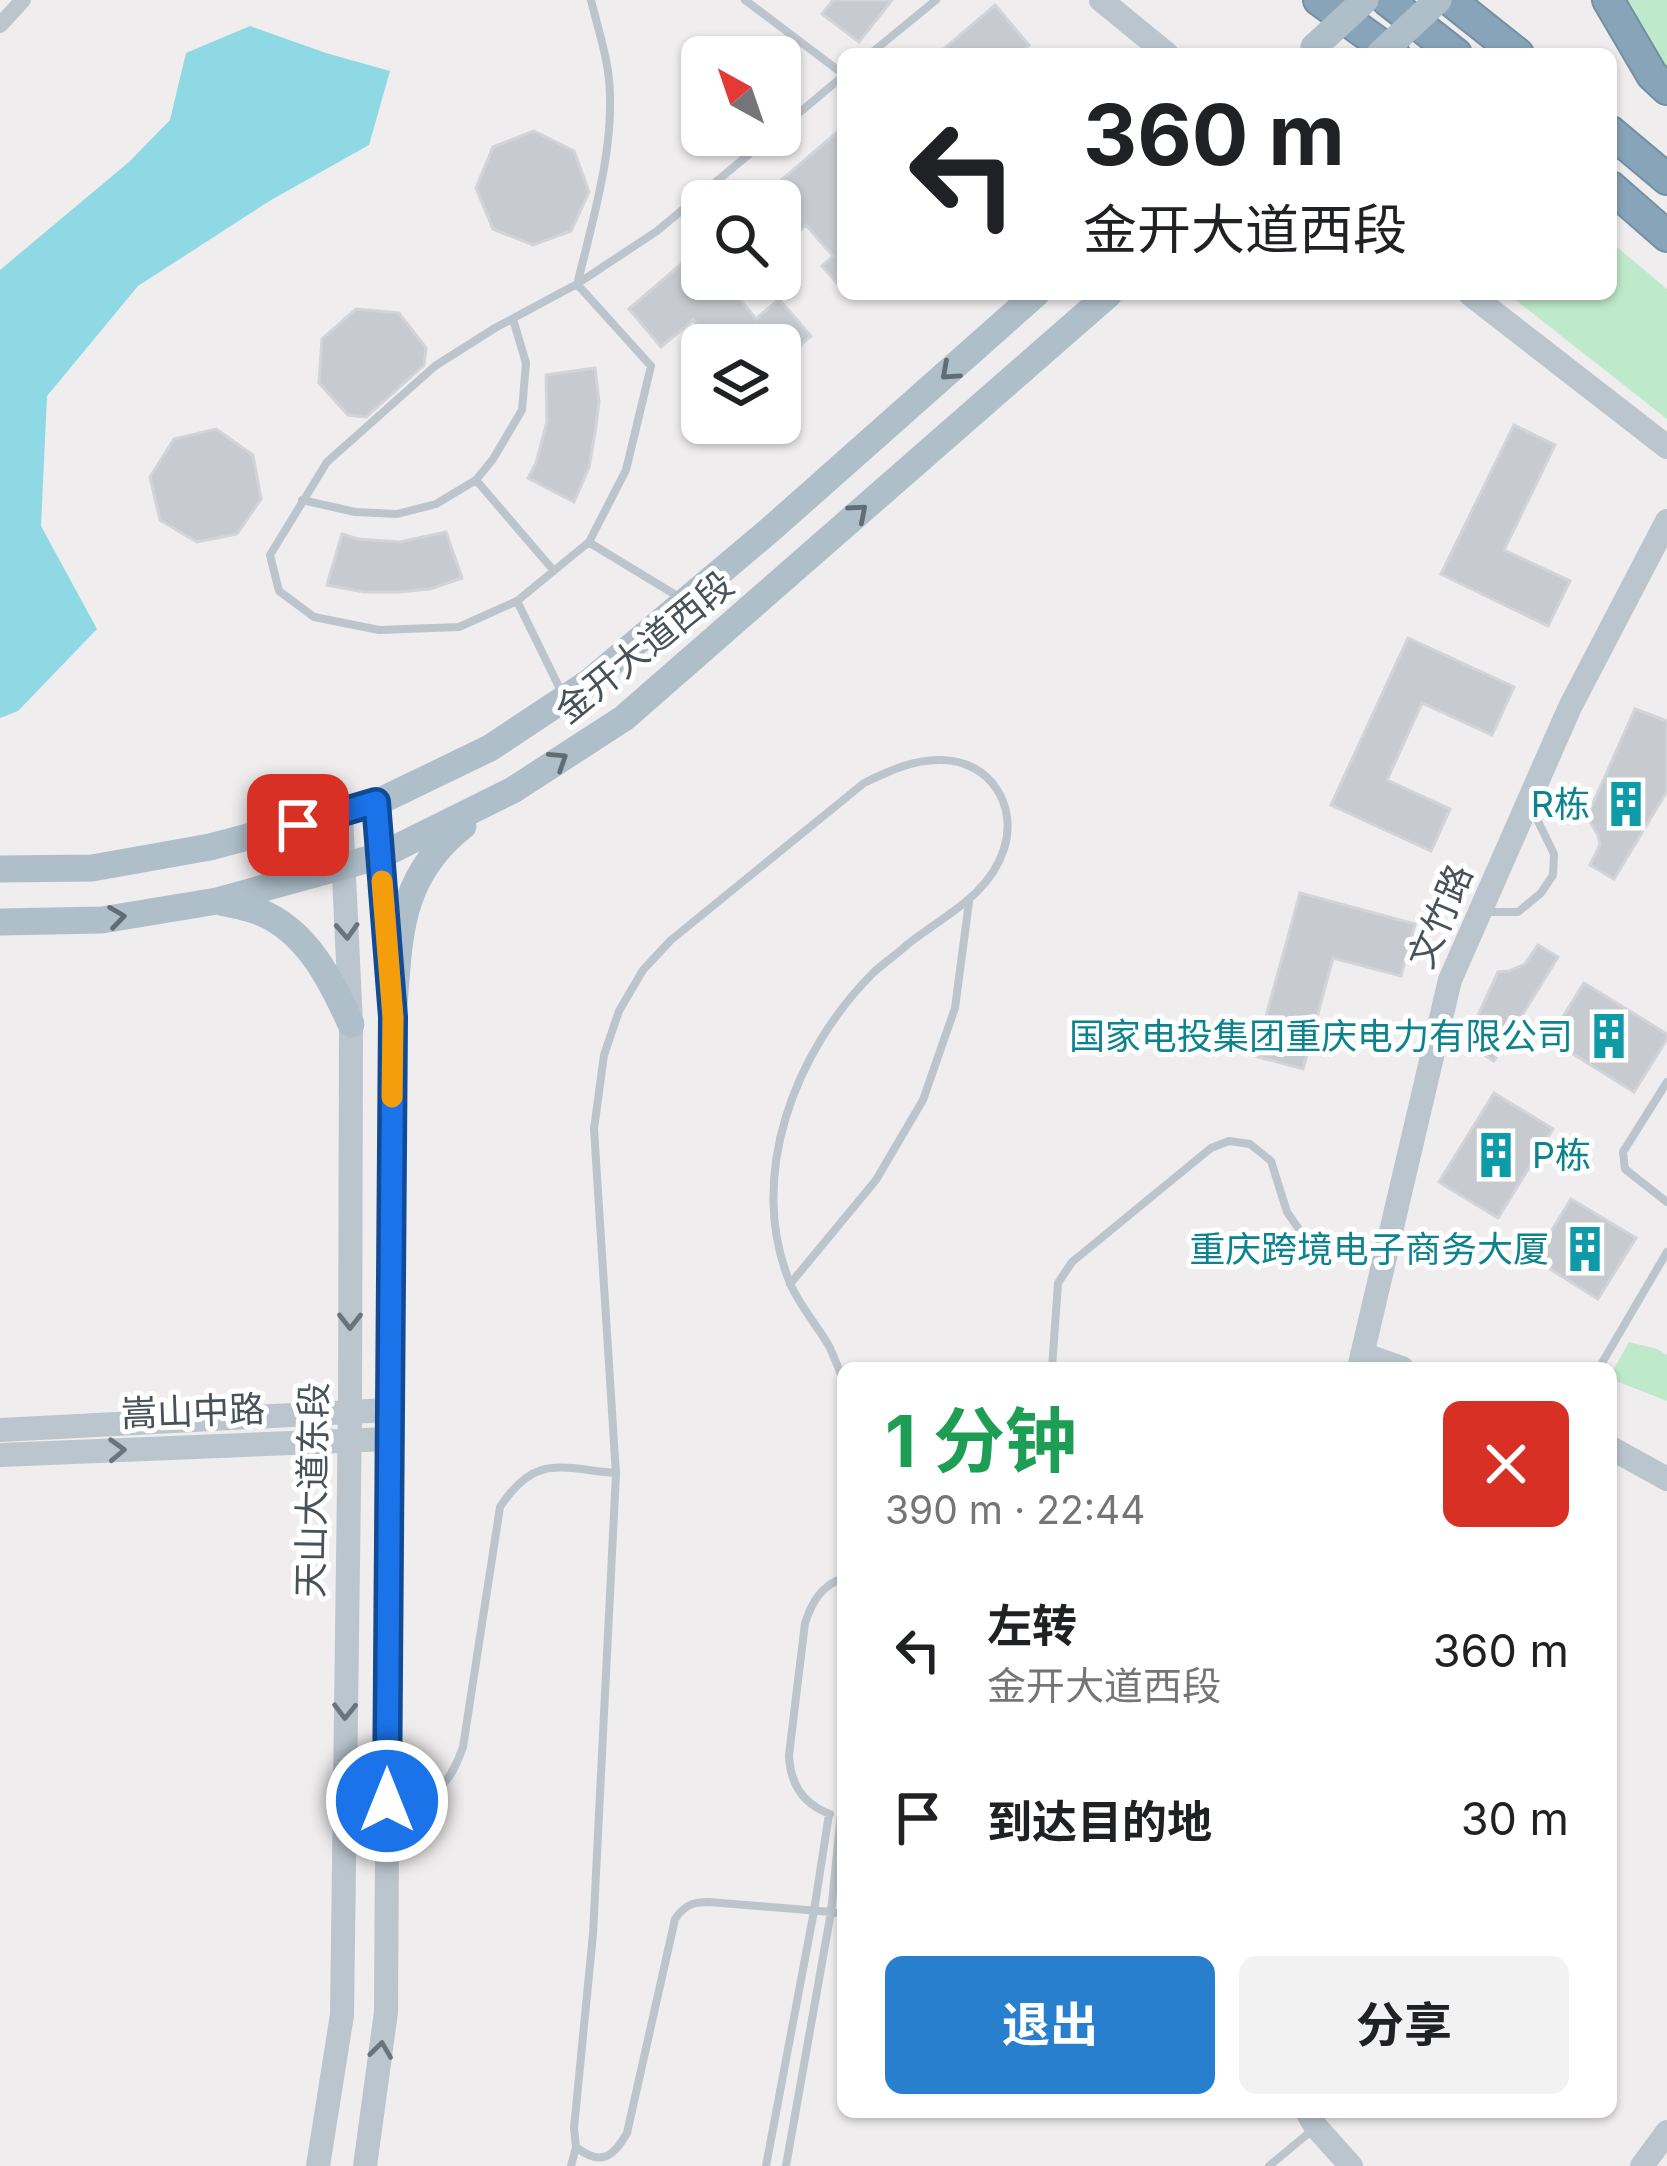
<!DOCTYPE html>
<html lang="zh">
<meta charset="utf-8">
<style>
:root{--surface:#fff;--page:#f2f2f2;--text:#202124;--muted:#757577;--accent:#287fce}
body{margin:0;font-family:Inter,"Noto Sans SC",sans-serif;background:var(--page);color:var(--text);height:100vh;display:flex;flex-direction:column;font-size:45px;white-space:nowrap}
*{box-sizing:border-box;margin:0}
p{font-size:39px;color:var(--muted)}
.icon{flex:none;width:66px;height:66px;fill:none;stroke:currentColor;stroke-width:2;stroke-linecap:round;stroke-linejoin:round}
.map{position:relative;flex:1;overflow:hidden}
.drawer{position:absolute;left:837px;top:1362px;width:780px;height:756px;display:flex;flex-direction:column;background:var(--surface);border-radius:18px;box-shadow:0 3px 9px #0004}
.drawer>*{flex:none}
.top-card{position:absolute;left:837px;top:48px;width:780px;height:252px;border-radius:18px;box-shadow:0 3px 9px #0004;background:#fff;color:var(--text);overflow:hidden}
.needle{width:78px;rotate:320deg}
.controls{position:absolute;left:681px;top:36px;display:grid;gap:24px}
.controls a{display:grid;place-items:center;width:120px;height:120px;border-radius:18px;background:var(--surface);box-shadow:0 3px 9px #0004;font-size:60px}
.pin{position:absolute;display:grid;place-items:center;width:102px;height:102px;color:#fff;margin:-51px;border-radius:24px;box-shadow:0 6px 18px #0006}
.me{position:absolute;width:132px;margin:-66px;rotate:0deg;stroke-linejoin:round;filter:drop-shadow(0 0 9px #0008)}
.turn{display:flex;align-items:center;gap:42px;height:252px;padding:0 48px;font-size:54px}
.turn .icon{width:156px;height:156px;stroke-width:2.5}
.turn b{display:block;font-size:84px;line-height:102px}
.round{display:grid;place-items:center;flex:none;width:126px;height:126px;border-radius:18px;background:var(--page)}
.headline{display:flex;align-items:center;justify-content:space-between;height:204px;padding:0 48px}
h1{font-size:72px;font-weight:700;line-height:90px;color:#1e9e55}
.cta{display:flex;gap:24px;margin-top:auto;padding:24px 48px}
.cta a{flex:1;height:138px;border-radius:18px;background:var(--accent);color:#fff;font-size:48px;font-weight:700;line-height:138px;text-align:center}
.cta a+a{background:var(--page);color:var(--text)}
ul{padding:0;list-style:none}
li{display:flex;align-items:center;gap:36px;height:168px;padding:0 48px}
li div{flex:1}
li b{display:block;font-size:45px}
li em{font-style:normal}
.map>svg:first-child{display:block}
</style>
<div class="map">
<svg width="1667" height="2166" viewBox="0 0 1667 2166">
<rect width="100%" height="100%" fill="#efeded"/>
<path fill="#beeacb" d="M1619,0H1667V77Z
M1611,242L1667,289V419L1508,294H1611Z
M1629,1342L1657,1349L1667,1355V1401L1611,1379V1374Z"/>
<path fill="#8fd9e4" d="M250,26L326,53L390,71L369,145L271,200L138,286L47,396L41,526L97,629L18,711L0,718V270L129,162L170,120L186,53Z"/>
<path fill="#c7cbcf" stroke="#d1d4d8" stroke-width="3" d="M833,0H892L859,42L822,14Z
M995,5L1029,45L1019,54H938Z
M843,127V290L822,266L833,256L806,225L795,235L780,218V201H757Z
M534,131L574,151L589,192L571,231L533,245L493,229L476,188L493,147Z
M702,246V279H744L732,290L756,319L779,299L811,336L780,363V345H715L693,320L661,347L629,309Z
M356,309L399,313L426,348L424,365L366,417L348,415L319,383L322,339Z
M595,368L599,402L595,433L589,467L574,502L528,478L536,463L547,422L546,375Z
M1514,425L1555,445L1504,550L1570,581L1548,626L1441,574Z
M216,429L253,455L261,499L237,534L197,542L160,520L150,477L174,439Z
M446,532L462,578L430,589L398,592H364L327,585L342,534L358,539L400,542Z
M1408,638L1514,687L1492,735L1422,703L1387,780L1450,809L1431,851L1331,805Z
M1635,709L1667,721V791L1614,879L1590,865L1600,845L1598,835L1587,817Z
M1300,893L1415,924L1401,976L1333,958L1303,1069L1255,1056Z
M1538,945L1558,957L1494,1061L1465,1044L1498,972L1509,971L1525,964Z
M1584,983L1667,1034V1039L1634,1092L1549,1039Z
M1494,1093L1553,1129L1498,1218L1439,1182Z
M1571,1199L1636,1238L1598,1299L1534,1259Z"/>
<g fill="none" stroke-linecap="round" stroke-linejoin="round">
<defs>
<path id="highway" d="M1319,0L1394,54
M1387,0L1456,54
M1450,0L1518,54
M1608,0L1652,75L1667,89
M1611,132L1667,179
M1611,187L1667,236"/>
</defs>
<use href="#highway" stroke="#748fa4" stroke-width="34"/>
<path stroke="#bcc5cb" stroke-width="8" d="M745,0L843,74
M870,54L936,0
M780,129L843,76
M578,281C594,215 619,133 607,65C603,43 596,21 591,0
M577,284L651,366L626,470L589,542L517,601L459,627L379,630L314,617L279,591L270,555L327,462L435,366L495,328L577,284L657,231L772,135
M476,480L554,571
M302,500L355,512L397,514L436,504L476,480L493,459L522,410L526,363L513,319
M590,543L679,597
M517,601L561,691
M1488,912H1518L1541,893L1553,875L1554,854L1532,809
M1667,1082L1623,1152L1625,1169L1667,1202
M790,1284L876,1180L923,1100L955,1008L969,902
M1052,1368L1058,1283L1072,1262L1211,1148L1229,1141L1250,1144L1271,1161L1287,1212L1303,1235L1323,1249L1378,1263
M1599,1368L1667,1252
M843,1379C838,1368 834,1356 829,1346C817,1325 799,1305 790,1283C746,1177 795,1051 873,973C884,963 897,954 908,944C943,916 989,896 1004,849C1018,805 990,761 942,760C914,759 889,771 864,783L671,940L643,970L619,1011L604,1055L594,1129L616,1474L593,1934L574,2128L576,2147C600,2166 613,2158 627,2133L675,1919C685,1905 692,1902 709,1902L843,1913
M395,1800C437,1798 449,1786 463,1747L500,1507C535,1454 559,1468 615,1473
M830,1814C803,1804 790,1784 789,1755L805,1623C812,1602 821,1586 843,1578
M571,2166L576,2147
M766,2166L814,1911L829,1814
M786,2166L831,1912L841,1814
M1269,2166L1310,2132"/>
<path stroke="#bcc5cb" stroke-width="16" d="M0,25L23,0"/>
<path stroke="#bac5cd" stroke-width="24" d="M1101,0L1167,54
M1470,294L1667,447
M376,803L389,965
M1362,1354L1402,1368
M1359,1368L1450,980L1570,707L1667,521
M0,1430L389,1410
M1611,1448L1667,1479
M0,1455L389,1439
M1307,2112L1316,2127L1351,2166
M318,2166L342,2015L350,1410L351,1024L341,814
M365,2166L386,2012L392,1000
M1642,2166L1667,2132"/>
<path stroke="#afbfca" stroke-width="27" d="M0,869L92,868L210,847L376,803L490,748L588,683L771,529L1036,294
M221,902C234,905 248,907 260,912C307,931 331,980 351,1024
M0,922L102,920L217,901L380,856L513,790L624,718L1109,294
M393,1017C400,939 396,879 463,826"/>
<use href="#highway" stroke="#88a4b8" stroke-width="30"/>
<path stroke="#afbfca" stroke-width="27" d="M1314,47L1365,0
M1380,54L1438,0"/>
</g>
<defs><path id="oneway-chevron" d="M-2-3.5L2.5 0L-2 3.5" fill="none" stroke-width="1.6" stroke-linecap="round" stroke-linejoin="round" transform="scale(3)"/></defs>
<g stroke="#616d75">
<use href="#oneway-chevron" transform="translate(949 372) rotate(138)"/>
<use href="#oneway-chevron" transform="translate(859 512) rotate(-41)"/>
<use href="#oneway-chevron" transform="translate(559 760) rotate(-33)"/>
<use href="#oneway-chevron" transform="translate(117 917) rotate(-8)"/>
</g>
<g stroke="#6a747c">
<use href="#oneway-chevron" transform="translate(347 931) rotate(87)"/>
<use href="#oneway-chevron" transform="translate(350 1321) rotate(90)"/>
<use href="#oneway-chevron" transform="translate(117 1450) rotate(-2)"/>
<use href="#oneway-chevron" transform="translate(345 1711) rotate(91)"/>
<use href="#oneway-chevron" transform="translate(381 2050) rotate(-82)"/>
</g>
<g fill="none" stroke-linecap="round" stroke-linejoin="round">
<defs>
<path id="route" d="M298,825L376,802L393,1017L387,1801"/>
</defs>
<use href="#route" stroke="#114b97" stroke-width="30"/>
<use href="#route" stroke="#1a73e8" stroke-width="21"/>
<path stroke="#f59e0b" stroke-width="21" d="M382,881L393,1017L392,1097"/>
</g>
<defs>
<symbol id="building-bare" viewBox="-9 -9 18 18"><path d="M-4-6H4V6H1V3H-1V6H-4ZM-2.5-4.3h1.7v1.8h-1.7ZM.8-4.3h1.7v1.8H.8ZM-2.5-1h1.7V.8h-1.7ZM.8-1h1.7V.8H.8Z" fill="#0f9aa8" stroke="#fff" stroke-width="2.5" paint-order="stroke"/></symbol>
</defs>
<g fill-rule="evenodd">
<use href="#building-bare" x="1593" y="771" width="66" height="66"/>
<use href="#building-bare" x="1576" y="1003" width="66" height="66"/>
<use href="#building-bare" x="1463" y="1122" width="66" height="66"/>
<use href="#building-bare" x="1552" y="1216" width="66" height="66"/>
</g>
<g text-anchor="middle" stroke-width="10" stroke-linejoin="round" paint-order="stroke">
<g font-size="36" fill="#475259" stroke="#fff">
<text transform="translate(644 647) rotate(-39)" y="13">金开大道西段</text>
<text transform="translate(1440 916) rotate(-67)" y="13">文竹路</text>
<text transform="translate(193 1411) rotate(-2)" y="13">嵩山中路</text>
<text transform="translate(312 1490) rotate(-89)" y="13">天山大道东段</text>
</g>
<g font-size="36" fill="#0d838f" stroke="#fff" text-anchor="end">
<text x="1590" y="817">R栋</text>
<text x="1573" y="1049">国家电投集团重庆电力有限公司</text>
<text x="1532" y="1168" text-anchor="start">P栋</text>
<text x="1549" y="1262">重庆跨境电子商务大厦</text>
</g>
</g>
</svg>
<div class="controls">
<a><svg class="needle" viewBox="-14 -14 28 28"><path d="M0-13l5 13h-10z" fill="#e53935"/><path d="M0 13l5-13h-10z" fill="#757577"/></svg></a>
<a><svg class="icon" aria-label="search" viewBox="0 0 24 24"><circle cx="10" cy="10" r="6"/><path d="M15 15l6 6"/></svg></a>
<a><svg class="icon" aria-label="layers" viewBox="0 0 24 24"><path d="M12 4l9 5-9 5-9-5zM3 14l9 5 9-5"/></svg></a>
</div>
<div class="pin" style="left:298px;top:825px;background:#d93025"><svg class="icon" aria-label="arrive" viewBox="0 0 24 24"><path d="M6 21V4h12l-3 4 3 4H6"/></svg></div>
<svg class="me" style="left:387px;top:1801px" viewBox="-20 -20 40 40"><circle r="17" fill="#1a73e8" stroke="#fff" stroke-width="3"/><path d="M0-11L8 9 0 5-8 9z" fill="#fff"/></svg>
<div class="top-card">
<div class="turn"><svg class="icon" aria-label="left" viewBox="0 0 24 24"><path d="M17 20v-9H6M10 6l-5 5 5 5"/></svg><div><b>360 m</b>金开大道西段</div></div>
</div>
<section class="drawer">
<div class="headline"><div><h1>1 分钟</h1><p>390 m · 22:44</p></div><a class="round" style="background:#d93025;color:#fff"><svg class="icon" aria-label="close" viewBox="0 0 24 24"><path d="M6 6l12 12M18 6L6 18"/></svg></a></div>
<ul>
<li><svg class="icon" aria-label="left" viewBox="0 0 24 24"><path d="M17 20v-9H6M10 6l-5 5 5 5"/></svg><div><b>左转</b><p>金开大道西段</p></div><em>360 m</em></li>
<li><svg class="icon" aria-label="arrive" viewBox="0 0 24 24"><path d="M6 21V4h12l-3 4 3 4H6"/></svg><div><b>到达目的地</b></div><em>30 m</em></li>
</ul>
<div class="cta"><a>退出</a><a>分享</a></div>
</section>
</div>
